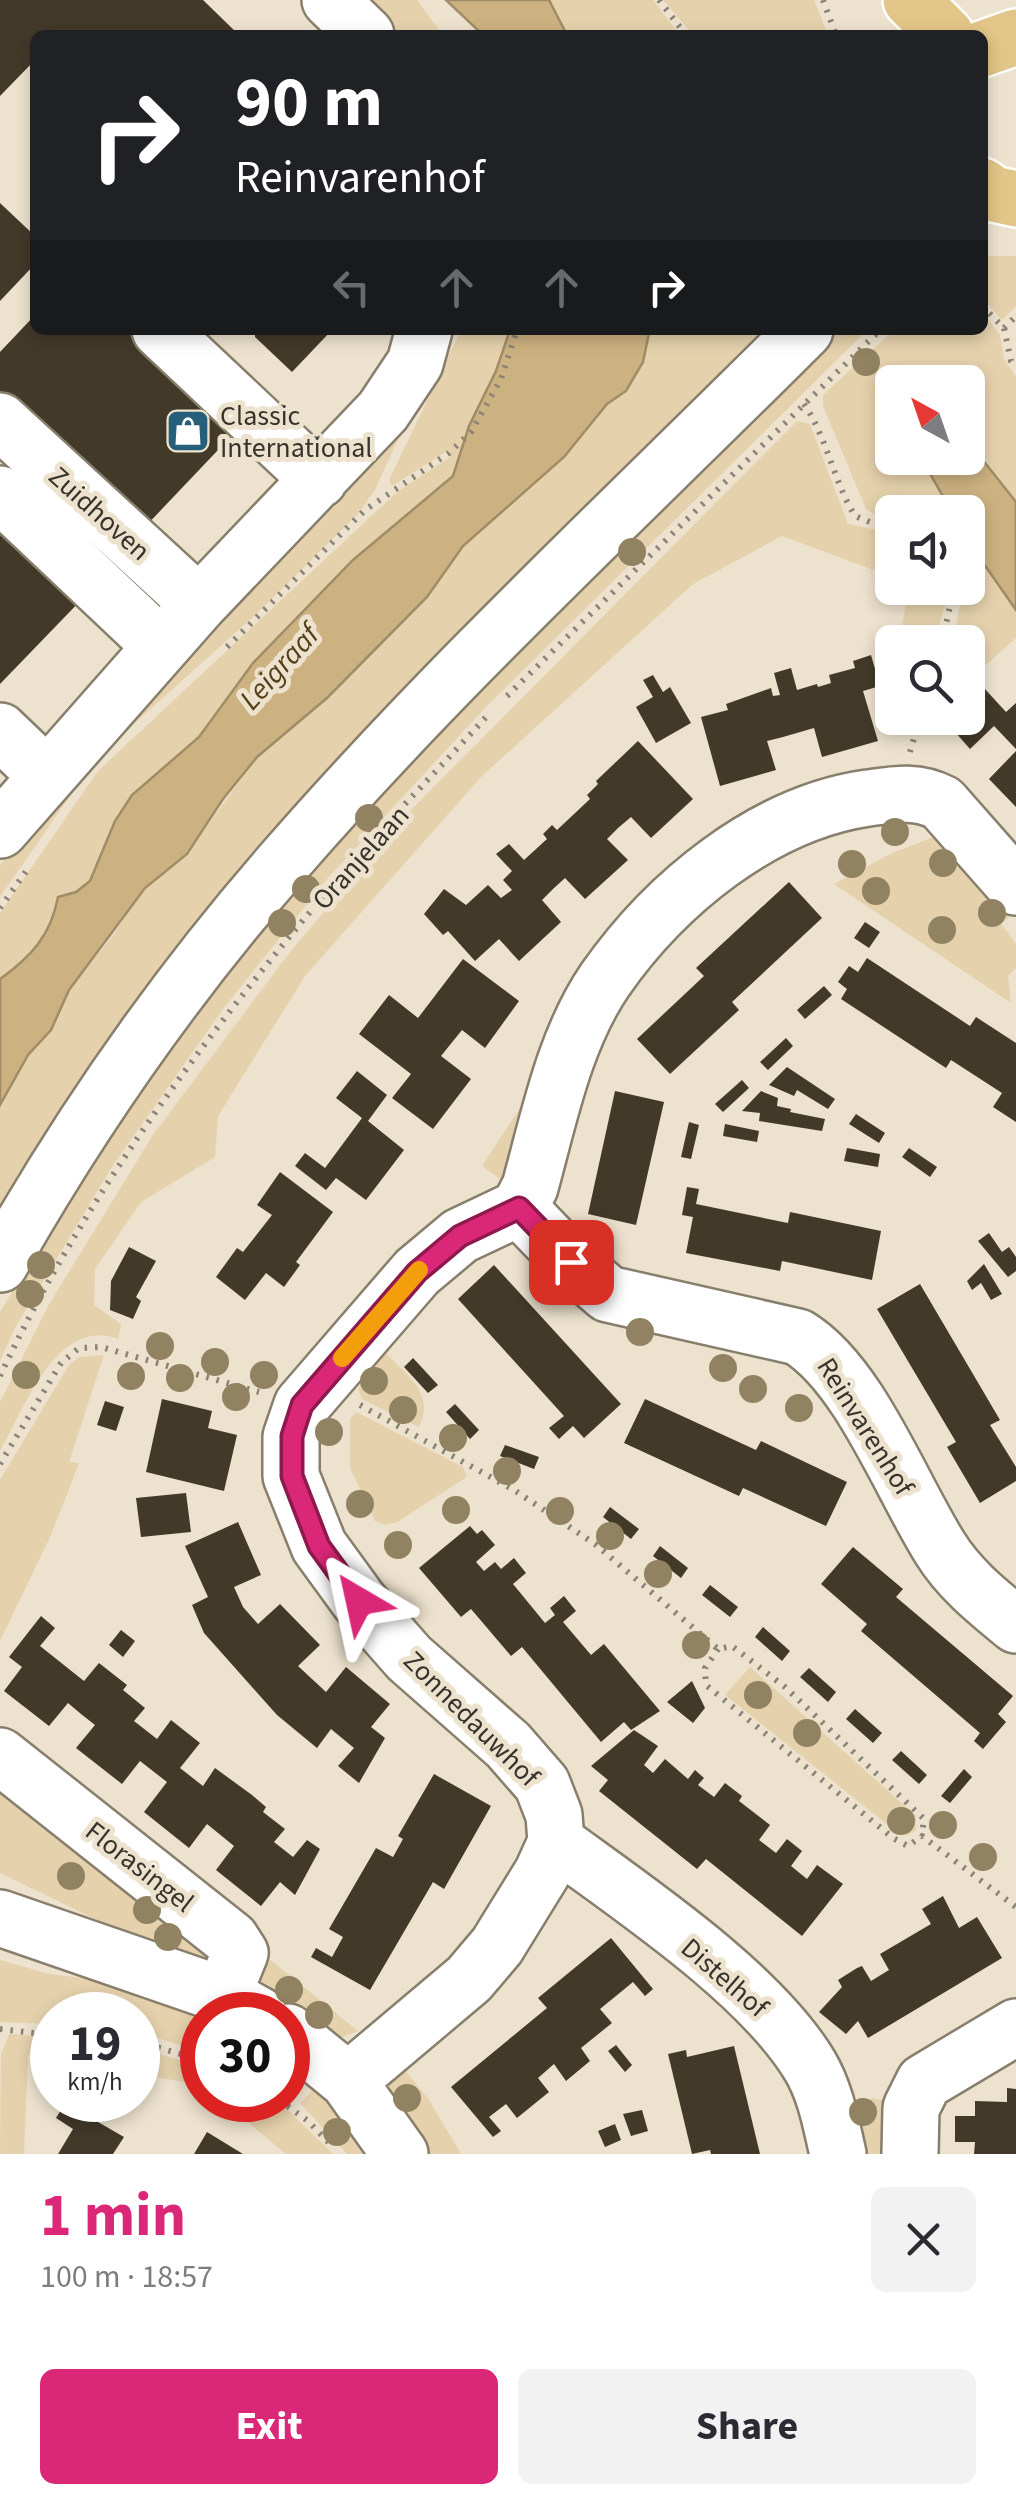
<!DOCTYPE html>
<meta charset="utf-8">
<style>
:root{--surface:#fff;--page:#f2f2f3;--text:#2b2b33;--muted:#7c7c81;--accent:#db2777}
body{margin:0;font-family:"Source Sans 3",sans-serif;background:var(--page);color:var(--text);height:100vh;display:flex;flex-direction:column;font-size:38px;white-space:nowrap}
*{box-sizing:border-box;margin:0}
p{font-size:32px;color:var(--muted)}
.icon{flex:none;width:55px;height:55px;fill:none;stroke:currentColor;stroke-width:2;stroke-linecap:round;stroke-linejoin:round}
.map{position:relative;height:2154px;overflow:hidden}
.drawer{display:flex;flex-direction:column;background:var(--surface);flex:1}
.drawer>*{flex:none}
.guide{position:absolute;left:30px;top:30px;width:958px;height:305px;border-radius:15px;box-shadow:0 5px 15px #0003;background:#202124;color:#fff;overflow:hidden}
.needle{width:65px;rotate:320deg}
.tools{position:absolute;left:875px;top:365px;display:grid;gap:20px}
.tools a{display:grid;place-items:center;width:110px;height:110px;border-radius:15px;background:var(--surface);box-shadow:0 5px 15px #0003;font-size:50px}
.speed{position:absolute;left:30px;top:1992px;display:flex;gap:20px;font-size:50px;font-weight:700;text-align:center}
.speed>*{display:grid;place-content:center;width:130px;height:130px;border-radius:50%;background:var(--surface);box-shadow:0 5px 15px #0003;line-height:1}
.speed small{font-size:25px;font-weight:400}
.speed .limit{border:15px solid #d22;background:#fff;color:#111}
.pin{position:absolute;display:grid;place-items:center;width:85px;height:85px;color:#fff;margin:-42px;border-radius:20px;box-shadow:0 5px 15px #0006}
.me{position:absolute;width:110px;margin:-55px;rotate:324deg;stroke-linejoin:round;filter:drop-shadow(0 0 8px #0008)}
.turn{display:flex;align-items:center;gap:35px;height:210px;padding:0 40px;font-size:45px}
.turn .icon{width:130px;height:130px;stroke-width:2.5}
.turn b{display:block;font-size:70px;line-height:85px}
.lanes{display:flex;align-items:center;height:95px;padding:0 40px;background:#0003;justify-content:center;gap:50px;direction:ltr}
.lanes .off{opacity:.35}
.round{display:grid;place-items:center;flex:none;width:105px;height:105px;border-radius:15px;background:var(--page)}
.headline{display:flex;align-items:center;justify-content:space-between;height:170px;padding:0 40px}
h1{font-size:60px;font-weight:700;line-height:75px;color:var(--accent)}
.action{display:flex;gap:20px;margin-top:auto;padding:20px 40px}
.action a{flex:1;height:115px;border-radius:15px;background:var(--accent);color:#fff;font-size:40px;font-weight:700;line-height:115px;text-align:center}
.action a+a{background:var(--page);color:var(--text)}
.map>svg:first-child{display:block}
</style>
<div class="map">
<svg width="1016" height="2154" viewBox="0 0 1016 2154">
<rect width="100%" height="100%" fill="#ede2ce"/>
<path fill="#e5d1ac" d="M359,0H417L443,35H395Z
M549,0H653L680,35H567Z
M663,0H814L828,35H693Z
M982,256H1016V306L1002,320L983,299Z
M983,312L1000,335L1004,359L1016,377V502L968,435V382H892V458H921L952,512L878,516L866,509L823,406V395L894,330H982Z
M461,330H510L496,371L469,426L453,476L353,560L253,663L199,737L137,790L123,808L90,881L76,892L62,895C43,935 38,953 0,979V913L98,771L397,492L452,456L447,451L392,486L389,480Z
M649,330H774L0,1223V1106L5,1093L28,1055L51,1030L69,990L115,933L136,899L158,873L187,854L257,757L327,698L427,597L463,546L607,404C634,392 647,359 649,330Z
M841,330H867L485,708L327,879L223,1009L112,1167L16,1326L0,1361V1312L99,1149L208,994L310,866L420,747Z
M797,421L810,424L848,524L892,533V583L887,575L782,536L693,584L481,777L305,976L218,1116L215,1157L141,1202L95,1269L94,1305L121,1324L118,1339C57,1316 25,1408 0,1451V1402L48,1306L153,1135L287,956L395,826Z
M404,426L375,490L358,514L254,616L116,740L106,732Z
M968,541L1016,610V638L968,681V642H953L963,588H968Z
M895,588H944L946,603L934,642H899L906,604Z
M80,763L88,770L0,897V865Z
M939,835L1016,911L1001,924L1016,944V968L1008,976L1011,1003L834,884L892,853Z
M520,1108L532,1121L512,1188L482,1166Z
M383,1350C406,1376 436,1392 419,1427L362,1399L358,1389Z
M104,1355L69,1462L79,1463L51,1535L0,1641V1480L69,1365L79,1357Z
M356,1412L463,1467L467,1477L397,1522L386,1525L375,1521L350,1468V1419Z
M750,1667L916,1816V1830L908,1835L898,1833L725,1695Z
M0,1772L216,1948L212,1966L97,1920L0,1873Z
M262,1953L358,2031L342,2037L323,2034L263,1990L257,1977Z
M0,1960L49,1974L124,1983L202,2015V2052L138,2032V2015H52V2024L0,2022Z
M9,2034L52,2037V2058L28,2055L24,2154H0L1,2055Z
M138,2048L202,2066V2085L138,2074Z
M399,2063L429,2100L461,2154H429L382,2083Z
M316,2087L375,2154H347L300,2103Z
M873,2098L882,2100L881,2154H851L841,2116Z
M221,2100H272L289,2111L333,2154H286Z"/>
<path fill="#cdb281" stroke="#a08c67" stroke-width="2.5" d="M446,0H549L567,35H483Z
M510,330H649V333L643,362L626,391L607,404L564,457L463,546L427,597L327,698L257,757L223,799L187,854L145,888L69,990L51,1030L28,1055L0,1105V979C31,957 51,935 58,897L76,892L90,881L115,821L132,795L199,737L253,663L353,560L453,476L469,426L496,371Z
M968,430L979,455L1016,502V610L968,541V512H952L921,458H968Z"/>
<path fill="#423929" d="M0,0H203L239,35H35V60L0,96Z
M0,203L35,236V264L0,301Z
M35,315V330H134L238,429L142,530L0,395V352Z
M255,330H332L292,372L255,337Z
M0,516L84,597L0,684Z
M871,655L880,686L863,691L878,741L822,757L814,728L783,737L767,741L776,770L720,786L701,717L728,710L726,704L771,688L773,696L780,695L774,673L791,668L797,690L817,684L818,687L831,683L829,675L855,668L853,661Z
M653,675L663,692L670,687L691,723L656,743L636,707L653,697L643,680Z
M984,688L1006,712L1016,703V749L994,726L970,749L948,724L954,718H968V704Z
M638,741L693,799L651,838L631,817L618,828L607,839L628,860L585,899L565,878L553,889L542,900L561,922L519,961L499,939L475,961L448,931L443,935L424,914L444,889L466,905L488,885L501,898L512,890L503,880L512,871L496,854L509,844L524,860L547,839L543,834L552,825L557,830L590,799L587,795L598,784L596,781Z
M1016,751V807L989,779Z
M789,882L822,918L732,1002L739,1010L670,1074L637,1039L704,976L696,968Z
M865,922L880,932L869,948L854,938Z
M867,958L970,1026L976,1017L1016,1043V1122L993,1107L1002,1093L951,1060L946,1068L841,999L847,989L838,982L849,966L858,972Z
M463,959L519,1001L485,1048L462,1030L441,1056L471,1079L433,1129L392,1098L411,1074L359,1034L389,995L418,1018Z
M824,986L832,995L805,1019L797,1010Z
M786,1038L793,1046L768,1070L760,1062Z
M787,1067L835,1099L828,1109L797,1090L794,1096L769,1085Z
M357,1071L387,1095L368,1121L404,1150L366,1200L336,1178L326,1190L295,1166L305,1153L325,1168L362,1118L336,1098Z
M742,1080L749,1088L723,1112L715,1104Z
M615,1091L664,1102L636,1225L588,1214Z
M761,1091L778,1098L777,1106L791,1109L790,1112L825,1119L822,1131L759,1121L760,1113L742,1111Z
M856,1114L885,1133L879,1143L849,1124Z
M689,1122L699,1125L691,1159L681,1157Z
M725,1124L759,1131L757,1142L723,1136Z
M847,1148L880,1154L878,1167L844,1161Z
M909,1148L937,1167L930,1177L902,1157Z
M280,1172L333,1212L296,1262L300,1265L284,1287L266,1273L245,1300L216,1277L237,1248L243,1252L272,1215L257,1205Z
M687,1187L699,1189L696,1204L788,1223L790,1212L881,1231L872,1280L782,1261L780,1271L686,1253L693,1217L682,1215Z
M989,1233L1002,1252L1009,1247L1016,1257V1271L1008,1277L978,1241Z
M129,1247L156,1261L136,1297L141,1301L133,1319L110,1310L111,1281Z
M984,1264L1002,1294L991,1300L981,1283L972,1290L967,1281Z
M494,1265L621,1404L584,1438L573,1426L559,1439L549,1428L564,1416L458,1299Z
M920,1284L1000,1420L990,1425L1016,1467V1481L980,1503L947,1447L956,1442L877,1309Z
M413,1358L438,1385L428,1393L404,1367Z
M162,1399L212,1411L208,1428L237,1435L224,1491L146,1472Z
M645,1399L756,1450L761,1441L847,1482L826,1526L743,1488L739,1496L624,1443Z
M105,1401L124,1407L116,1431L97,1425Z
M455,1404L479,1430L470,1439L446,1412Z
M505,1445L539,1457L534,1469L500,1456Z
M186,1493L191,1532L141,1537L136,1498Z
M610,1507L639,1529L631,1539L603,1517Z
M238,1522L261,1575L234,1587L243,1607L258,1624L280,1604L320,1645L298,1666L326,1692L346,1667L390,1704L371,1727L385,1738L359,1783L338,1766L354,1748L331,1729L317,1748L277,1715L204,1633L192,1605L208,1597L185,1546Z
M470,1526L477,1534L482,1530L495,1545L476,1562L484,1571L495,1562L501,1569L514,1558L526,1573L513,1584L545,1623L555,1615L550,1608L564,1596L576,1611L563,1622L591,1655L604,1644L660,1711L631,1730L624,1722L601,1742L522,1647L511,1656L471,1609L461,1617L419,1568Z
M660,1546L688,1568L681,1578L653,1556Z
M853,1547L903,1589L896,1597L1013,1696L998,1714L1006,1722L983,1749L974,1741L980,1733L861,1631L867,1624L821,1584Z
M710,1585L738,1607L730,1617L702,1595Z
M41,1616L55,1628L40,1646L84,1681L99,1663L127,1685L123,1690L145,1708L134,1721L157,1739L171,1720L200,1743L180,1768L203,1786L215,1768L252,1795L266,1807L263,1812L285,1829L274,1842L293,1857L307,1840L320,1849L295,1895L280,1882L261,1906L216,1870L234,1846L207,1824L189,1848L144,1812L167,1782L140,1761L122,1784L76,1748L95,1725L81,1714L68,1703L49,1726L4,1691L22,1667L9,1657Z
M763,1627L790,1651L782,1661L755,1637Z
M121,1630L135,1641L123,1657L109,1645Z
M809,1668L836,1692L828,1702L800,1677Z
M692,1681L705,1708L693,1723L667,1702Z
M855,1709L882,1733L873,1743L846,1719Z
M634,1730L658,1746L644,1765L653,1773L665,1759L688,1779L695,1770L704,1778L698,1785L714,1797L725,1783L742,1796L739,1801L770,1825L759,1840L776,1853L787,1839L802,1851L791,1866L807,1879L817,1865L843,1884L802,1936L706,1859L697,1869L599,1791L608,1780L591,1766Z
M901,1751L927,1775L919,1784L892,1760Z
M964,1769L972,1777L950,1803L941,1796Z
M434,1774L491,1806L444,1889L433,1882L370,1990L311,1957L316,1948L332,1957L343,1937L329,1929L376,1848L393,1857L403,1839L398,1836Z
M943,1896L959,1928L977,1917L1002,1958L868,2038L858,2021L846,2034L819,2012L842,1987L838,1980L857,1968L862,1966L871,1981L889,1970L880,1954L931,1924L922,1909Z
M611,1938L653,1989L645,1996L633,1982L600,2009L612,2023L581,2048L590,2061L566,2081L554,2064L538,2078L549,2092L517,2118L506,2104L489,2117L501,2131L493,2137L451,2087L547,2008L538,1998Z
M616,2045L632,2065L625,2072L608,2051Z
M734,2046L760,2154H711L710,2150L692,2154L668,2054L686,2050L687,2057Z
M1007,2088L1016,2089V2154H974L975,2142H955V2116H975V2101L1007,2102Z
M67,2100L109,2103L98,2122L124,2137L113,2154H58L73,2129L56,2118Z
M642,2110L648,2131L631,2136L623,2114Z
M615,2124L621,2140L605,2147L598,2131Z
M207,2132L243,2154H194Z"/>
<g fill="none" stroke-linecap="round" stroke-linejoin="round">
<defs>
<path id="minor" d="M330,0L366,35
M160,330L319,480
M0,421L199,604
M0,494L161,646
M0,731L47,776
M0,830L199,604L383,411L415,363L424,330
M519,1208L571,1262L608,1294L798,1337C859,1374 901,1486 940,1548C959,1579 988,1602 1016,1625
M0,1264C81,1121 178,982 287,858C449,672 631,504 805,330
M0,1756L231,1939L240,1953L223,1995
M556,1842C634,1899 761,1984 810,2066C826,2093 831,2124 838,2154
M0,1918L223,1995L259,2015
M288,2032L348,2081L400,2154
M348,2081L469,1979L497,1946L542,1873L556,1842L554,1815L542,1784L508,1745L409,1658L359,1601L319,1546L291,1476V1437L302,1405L417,1272L460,1236L519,1208L530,1187C549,1118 564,1040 605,980C665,894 763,813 868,798C896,794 917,790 942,803L1016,887
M910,2154L911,2108L924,2082L1016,2027"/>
<path id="major" d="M911,0L946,35
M982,49L1016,37
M982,186L993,194L1016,199"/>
</defs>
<use href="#minor" stroke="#887e6c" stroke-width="60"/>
<use href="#major" stroke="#fff" stroke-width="60"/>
<path stroke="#8b8376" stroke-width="6" stroke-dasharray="2.5 8" stroke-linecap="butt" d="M659,0L686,35
M823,0L836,35
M982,306L1004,328L1011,361L1016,367
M1004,328L1016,316
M804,404C828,440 833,480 855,516L872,523L892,524
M942,642L954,588
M227,647L365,510L449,453L471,432L501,379L517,330
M507,696L880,330
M910,752L920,718
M0,908L27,870
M0,1376C86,1193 212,1026 343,873C389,819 440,768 487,716
M360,1405L514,1490L595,1544L718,1649L732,1646L785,1687L924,1819L922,1836
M0,1464L61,1363L79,1348L101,1347L259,1392
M718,1649L705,1668L706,1685L893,1838L908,1846L922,1836L1016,1907
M0,2029L52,2035
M138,2042L202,2060
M279,2100L308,2121L334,2148"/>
<use href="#minor" stroke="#fff" stroke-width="55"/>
<use href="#major" stroke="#e2c588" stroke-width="55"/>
</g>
<g fill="#918262">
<circle cx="866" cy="362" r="14"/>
<circle cx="632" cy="552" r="14"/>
<circle cx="369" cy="818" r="14"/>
<circle cx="895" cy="832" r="14"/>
<circle cx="943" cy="863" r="14"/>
<circle cx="852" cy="864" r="14"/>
<circle cx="306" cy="889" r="14"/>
<circle cx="876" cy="891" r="14"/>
<circle cx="992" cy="913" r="14"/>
<circle cx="282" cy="923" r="14"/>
<circle cx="942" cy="930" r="14"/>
<circle cx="41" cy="1265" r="14"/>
<circle cx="30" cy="1294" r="14"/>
<circle cx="640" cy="1332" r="14"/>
<circle cx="160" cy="1346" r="14"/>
<circle cx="215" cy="1362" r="14"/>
<circle cx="723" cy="1368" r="14"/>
<circle cx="26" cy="1375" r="14"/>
<circle cx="264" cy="1375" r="14"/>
<circle cx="131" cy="1376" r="14"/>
<circle cx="180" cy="1378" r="14"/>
<circle cx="374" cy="1381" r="14"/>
<circle cx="753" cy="1389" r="14"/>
<circle cx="236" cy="1397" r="14"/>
<circle cx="799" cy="1408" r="14"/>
<circle cx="403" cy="1410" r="14"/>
<circle cx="329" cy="1432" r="14"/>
<circle cx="453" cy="1438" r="14"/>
<circle cx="507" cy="1471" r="14"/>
<circle cx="360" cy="1504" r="14"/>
<circle cx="456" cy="1510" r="14"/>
<circle cx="560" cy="1511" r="14"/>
<circle cx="610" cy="1536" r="14"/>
<circle cx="398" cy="1545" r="14"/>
<circle cx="658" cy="1574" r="14"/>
<circle cx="696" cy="1645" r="14"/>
<circle cx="758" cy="1695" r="14"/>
<circle cx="807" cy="1733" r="14"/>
<circle cx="901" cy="1821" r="14"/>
<circle cx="943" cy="1825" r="14"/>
<circle cx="983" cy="1857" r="14"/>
<circle cx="71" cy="1876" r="14"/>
<circle cx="147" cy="1910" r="14"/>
<circle cx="168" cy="1937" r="14"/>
<circle cx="289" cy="1990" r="14"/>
<circle cx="319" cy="2015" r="14"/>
<circle cx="407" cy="2098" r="14"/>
<circle cx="863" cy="2112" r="14"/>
<circle cx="337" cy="2132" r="14"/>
</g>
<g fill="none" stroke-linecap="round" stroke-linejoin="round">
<defs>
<path id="route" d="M359,1601L319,1546L292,1476V1436L302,1405L417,1272L460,1236L519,1208L571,1262"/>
</defs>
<use href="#route" stroke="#8e194d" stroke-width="25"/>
<use href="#route" stroke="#db2777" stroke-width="18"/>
<path stroke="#f59e0b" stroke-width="18" d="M342,1358L419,1270"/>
</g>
<defs>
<symbol id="shop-square" viewBox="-11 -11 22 22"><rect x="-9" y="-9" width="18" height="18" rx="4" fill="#275e79" stroke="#ede2ce"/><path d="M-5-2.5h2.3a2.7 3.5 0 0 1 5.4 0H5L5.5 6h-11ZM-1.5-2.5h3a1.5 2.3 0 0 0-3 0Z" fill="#fff"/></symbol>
</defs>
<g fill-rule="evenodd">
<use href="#shop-square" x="163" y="406" width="50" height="50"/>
</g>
<g text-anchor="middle" stroke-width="10" stroke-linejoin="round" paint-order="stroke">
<g font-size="28" fill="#37322b" stroke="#ede2ce" text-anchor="start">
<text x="220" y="425">Classic<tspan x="220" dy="32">International</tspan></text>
</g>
<g font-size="28" fill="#37322b" stroke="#ede2ce">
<text transform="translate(100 513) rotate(42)" y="10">Zuidhoven</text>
<text transform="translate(360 857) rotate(-48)" y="10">Oranjelaan</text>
<text transform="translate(866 1426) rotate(58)" y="10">Reinvarenhof</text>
<text transform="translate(472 1718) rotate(45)" y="10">Zonnedauwhof</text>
<text transform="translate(140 1866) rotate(38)" y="10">Florasingel</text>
<text transform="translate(725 1977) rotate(41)" y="10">Distelhof</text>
</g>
<g font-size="30" font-style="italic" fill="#534019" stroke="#ede2ce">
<text transform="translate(279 667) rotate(-48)" y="10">Leigraaf</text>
</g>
</g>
</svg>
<div class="tools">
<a><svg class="needle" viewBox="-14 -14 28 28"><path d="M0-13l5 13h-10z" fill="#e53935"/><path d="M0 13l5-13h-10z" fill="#7c7c81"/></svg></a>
<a><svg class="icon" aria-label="sound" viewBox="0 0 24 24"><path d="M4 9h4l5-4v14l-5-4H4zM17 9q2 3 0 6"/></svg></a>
<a><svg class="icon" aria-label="search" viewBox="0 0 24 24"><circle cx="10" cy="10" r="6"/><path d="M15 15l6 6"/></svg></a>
</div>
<div class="speed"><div>19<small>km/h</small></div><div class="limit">30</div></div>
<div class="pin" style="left:571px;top:1262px;background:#d93025"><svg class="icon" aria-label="arrive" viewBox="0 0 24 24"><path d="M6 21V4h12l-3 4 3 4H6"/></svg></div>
<svg class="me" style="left:359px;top:1601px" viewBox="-20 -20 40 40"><path d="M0-17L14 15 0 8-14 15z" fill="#db2777" stroke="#fff" stroke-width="4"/></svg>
<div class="guide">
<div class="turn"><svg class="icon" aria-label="right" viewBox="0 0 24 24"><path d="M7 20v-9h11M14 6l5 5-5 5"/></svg><div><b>90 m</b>Reinvarenhof</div></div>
<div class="lanes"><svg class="icon off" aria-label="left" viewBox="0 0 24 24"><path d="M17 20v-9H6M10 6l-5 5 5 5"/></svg><svg class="icon off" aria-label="ahead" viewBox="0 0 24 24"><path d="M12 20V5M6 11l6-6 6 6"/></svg><svg class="icon off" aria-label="ahead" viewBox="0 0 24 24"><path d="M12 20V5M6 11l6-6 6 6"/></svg><svg class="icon" aria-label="right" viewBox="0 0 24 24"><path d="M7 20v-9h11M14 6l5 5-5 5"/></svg></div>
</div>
</div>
<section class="drawer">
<div class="headline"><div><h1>1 min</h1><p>100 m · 18:57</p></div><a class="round"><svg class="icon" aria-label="close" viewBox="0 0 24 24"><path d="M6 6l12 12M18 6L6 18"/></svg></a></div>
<div class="action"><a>Exit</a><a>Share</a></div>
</section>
